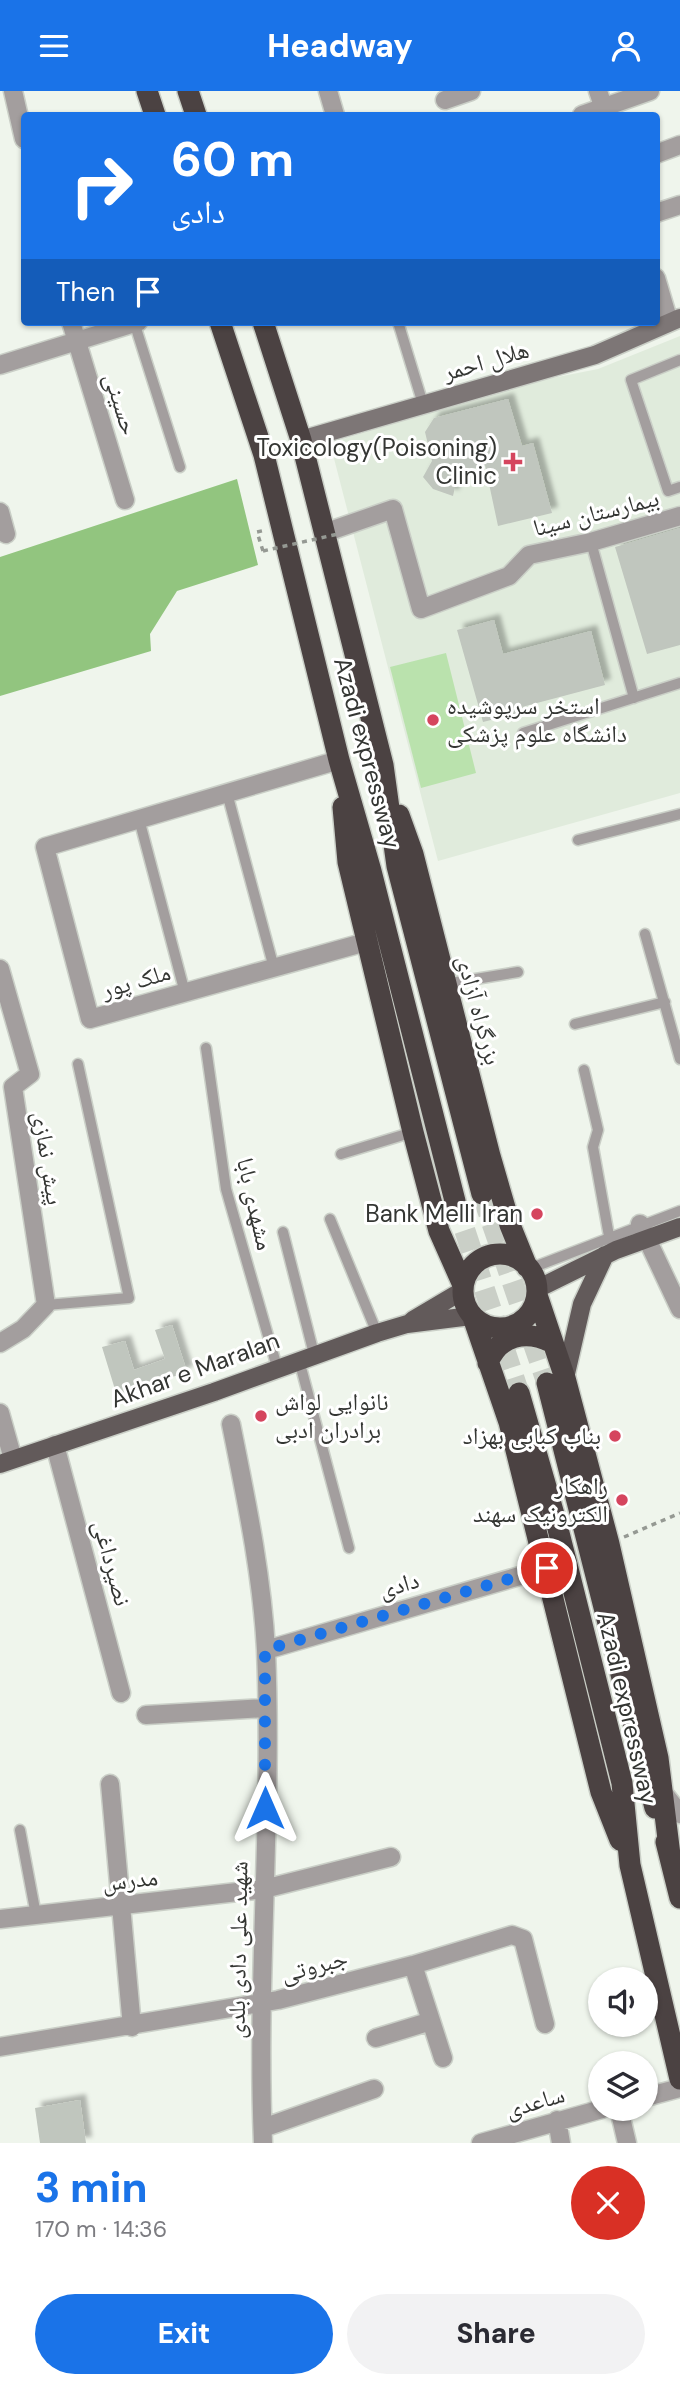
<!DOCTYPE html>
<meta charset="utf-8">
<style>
:root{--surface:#fff;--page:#f2f2f3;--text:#2b2b33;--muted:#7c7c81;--accent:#1a73e8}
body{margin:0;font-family:"DM Sans","Noto Naskh Arabic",sans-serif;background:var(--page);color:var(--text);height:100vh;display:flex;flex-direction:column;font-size:26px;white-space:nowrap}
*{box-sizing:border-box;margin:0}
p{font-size:23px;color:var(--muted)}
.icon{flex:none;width:38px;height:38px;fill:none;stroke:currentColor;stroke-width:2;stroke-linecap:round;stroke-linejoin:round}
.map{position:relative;height:2052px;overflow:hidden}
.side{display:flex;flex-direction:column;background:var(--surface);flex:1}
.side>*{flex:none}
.hud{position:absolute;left:21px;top:21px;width:639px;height:214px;border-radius:7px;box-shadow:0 2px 5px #0004;background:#1a73e8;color:#fff;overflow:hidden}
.controls{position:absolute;left:588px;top:1876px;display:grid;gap:14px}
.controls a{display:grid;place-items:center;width:70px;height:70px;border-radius:50%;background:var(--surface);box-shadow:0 2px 5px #0004;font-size:35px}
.pin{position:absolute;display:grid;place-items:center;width:60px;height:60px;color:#fff;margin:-30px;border:4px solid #fff;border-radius:50%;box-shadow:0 2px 7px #0007}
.me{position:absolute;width:77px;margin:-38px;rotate:0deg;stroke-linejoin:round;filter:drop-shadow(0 0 5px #0008)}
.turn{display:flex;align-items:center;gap:24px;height:147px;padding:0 35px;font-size:32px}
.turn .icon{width:91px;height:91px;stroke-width:2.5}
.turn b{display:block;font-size:49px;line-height:60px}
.then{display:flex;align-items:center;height:66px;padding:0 35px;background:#0003;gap:14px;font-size:26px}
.round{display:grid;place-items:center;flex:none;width:74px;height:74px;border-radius:37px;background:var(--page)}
.summary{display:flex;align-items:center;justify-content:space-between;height:119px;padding:0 35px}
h1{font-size:42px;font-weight:800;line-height:52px;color:var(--accent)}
.action{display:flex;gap:14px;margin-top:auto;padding:14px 35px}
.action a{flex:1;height:80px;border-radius:42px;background:var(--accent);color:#fff;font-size:28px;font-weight:800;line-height:80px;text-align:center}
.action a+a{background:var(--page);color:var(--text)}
header{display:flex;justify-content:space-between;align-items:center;height:91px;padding:0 35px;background:var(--accent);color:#fff;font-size:32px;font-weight:800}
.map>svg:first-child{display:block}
</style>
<header><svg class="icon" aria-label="menu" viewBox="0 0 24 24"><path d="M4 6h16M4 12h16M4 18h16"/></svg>Headway<svg class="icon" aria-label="person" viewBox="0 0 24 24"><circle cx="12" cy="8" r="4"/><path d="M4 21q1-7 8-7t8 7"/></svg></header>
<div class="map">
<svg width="680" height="2052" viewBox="0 0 680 2052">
<defs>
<filter id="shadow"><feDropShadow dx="6" dy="-6" stdDeviation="2" flood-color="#0004"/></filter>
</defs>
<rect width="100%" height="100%" fill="#eff5ec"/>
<path fill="#e0ebdc" d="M680,245V702L438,770L330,352L522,293L598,278Z"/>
<path fill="#bae2ad" d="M446,562L476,682L421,697L390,576Z"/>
<path fill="#92c57f" d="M237,388L258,474L177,500L150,543L151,560L0,605V466Z"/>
<path fill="#c0c6be" filter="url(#shadow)" d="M508,308L522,355L533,352L552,422L498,435L485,374L458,383L453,405L433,398L423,386L432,370L425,341L434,327Z
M680,437V554L647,563L615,456Z
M494,529L503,563L591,540L605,594L518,617L519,622L483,631L457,539Z
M172,1234L187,1281L117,1305L102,1256L125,1250L134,1279L165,1268L155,1239Z
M80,2009L86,2052H40L35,2017Z"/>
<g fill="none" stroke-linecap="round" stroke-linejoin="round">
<path stroke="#cacfc7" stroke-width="21" stroke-dasharray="21 10" stroke-linecap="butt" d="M482,1103L547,1292
M455,1110L519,1302"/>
<defs>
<path id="lane" d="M134,231L180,376
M398,231L423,313
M680,269L631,289L668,400L680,396
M591,451L634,607
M523,642L680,592
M227,702L274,877
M139,728L185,902
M578,749L680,723
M645,843L680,968
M445,893L518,881
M575,933L665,911
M206,957L226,1098L277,1276
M584,979L598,1039L593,1056L609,1145L616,1159
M341,1063L413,1041
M330,1128L377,1242
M283,1141L314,1263
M529,1178L680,1120
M46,1214L129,1207L78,973
M299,1269L349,1457
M20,1739L36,1824"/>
<path id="street" d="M13,0L24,48
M328,0L335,24
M598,0L606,24
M445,9L471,0
M582,24L650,0
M656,63L680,54
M656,122L680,114
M656,187L669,231
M71,231L125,409
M0,274L138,231
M0,421L6,443
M324,442L393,418L421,518L509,485L529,464L591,451L680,425
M339,669L45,756L90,928L366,851
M0,878L30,983L13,996L46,1214L23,1238L0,1252
M640,1133L680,1218
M0,1322L13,1368
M231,1333C246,1408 262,1483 266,1559C273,1723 256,1888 263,2052
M55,1354L121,1602
M266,1559L547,1477
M146,1624L266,1617
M110,1693L132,1936
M662,1700L680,1723
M0,1828L264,1798L391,1766
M413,1874L443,1967
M376,1947L431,1930
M0,1956L278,1909L413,1874L512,1844L523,1848L545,1933
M646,2006L680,1997
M619,2018L627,2052
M557,2029L561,2052
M263,2037L374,1998
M481,2052L602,2018"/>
<path id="secondary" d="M301,349L595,264L680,227"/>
<path id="primary" d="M537,1198L616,1159L680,1136
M413,1229L462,1200
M565,1287L582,1213L605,1164
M0,1373L214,1301L377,1242L407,1233L471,1225"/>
<path id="highway" d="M147,0L155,24
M188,0L196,24
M220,231L264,364L339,669L371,780L455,1110
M263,231L301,349L383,674L397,775L482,1103
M343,716L348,771L413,1041L439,1140L463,1194
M399,724L413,763L490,1065L510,1134L527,1176
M463 1200a37 37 0 1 1 74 0a37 37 0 1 1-74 0Z
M537,1204L565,1287L609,1453L658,1667L670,1764
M473,1226L509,1331L601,1701L620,1749
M488,1272C499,1244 526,1239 551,1251
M547,1292L655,1717
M519,1302L557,1434L622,1692L630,1774L680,1988
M666,1751L680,1807"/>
</defs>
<use href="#lane" stroke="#cacfc7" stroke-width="13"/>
<use href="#street" stroke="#cacfc7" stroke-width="21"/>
<use href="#secondary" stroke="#cacfc7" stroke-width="21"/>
<use href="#primary" stroke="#cacfc7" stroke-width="21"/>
<use href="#highway" stroke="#cacfc7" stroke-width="24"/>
<path stroke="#959993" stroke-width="3.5" stroke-dasharray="5 5" stroke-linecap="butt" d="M263,460L257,441L266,439
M624,1446L680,1422"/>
<use href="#lane" stroke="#a39e9e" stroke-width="10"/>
<use href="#street" stroke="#a39e9e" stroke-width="18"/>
<use href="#secondary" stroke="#7d7676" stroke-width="18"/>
<use href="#primary" stroke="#625a5a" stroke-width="18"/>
<use href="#highway" stroke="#4b4242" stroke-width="21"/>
<path stroke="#959993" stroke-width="3.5" stroke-dasharray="5 5" stroke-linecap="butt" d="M263,460L338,443"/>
</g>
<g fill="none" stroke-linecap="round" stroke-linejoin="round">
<path stroke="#1a73e8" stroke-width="12" stroke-dasharray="0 21.6" d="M265,1717V1559L547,1477"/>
</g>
<g fill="#d5455e" stroke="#fff" stroke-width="2.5">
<path d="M509.5 360.5h7v7h7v7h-7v7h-7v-7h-7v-7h7z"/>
<circle cx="433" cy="629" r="7"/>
<circle cx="537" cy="1123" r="7"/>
<circle cx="261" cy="1325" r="7"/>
<circle cx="615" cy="1345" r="7"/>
<circle cx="622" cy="1409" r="7"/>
</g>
<g text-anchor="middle" stroke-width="6" stroke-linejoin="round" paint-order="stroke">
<g font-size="24" fill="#343633" stroke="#fff">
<text transform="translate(486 270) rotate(-16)" y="8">هلال احمر</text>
<text transform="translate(121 313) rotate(73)" y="8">حسینی</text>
<text transform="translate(596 422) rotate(-14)" y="8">بیمارستان سینا</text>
<text transform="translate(367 662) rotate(75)" y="8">Azadi expressway</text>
<text transform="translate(136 890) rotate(-16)" y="8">ملک پور</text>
<text transform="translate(479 919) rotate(75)" y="8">بزرگراه آزادی</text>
<text transform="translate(48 1067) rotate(81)" y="8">پیش نمازی</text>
<text transform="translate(255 1113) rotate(77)" y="8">مشهدی بابا</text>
<text transform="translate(195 1279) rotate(-20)" y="8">Akhar e Maralan</text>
<text transform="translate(112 1472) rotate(75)" y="8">نصیرداغی</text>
<text transform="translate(399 1494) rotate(-16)" y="8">دادی</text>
<text transform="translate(627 1617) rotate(77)" y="8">Azadi expressway</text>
<text transform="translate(130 1789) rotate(-6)" y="8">مدرس</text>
<text transform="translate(238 1859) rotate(-89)" y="8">شهید علی دادی بلدی</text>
<text transform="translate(314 1875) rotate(-15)" y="8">جبروتی</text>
<text transform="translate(535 2011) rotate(-16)" y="8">ساعدی</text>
</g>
<g font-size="24" fill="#343633" stroke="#fff" text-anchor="end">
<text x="497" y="365">Toxicology(Poisoning)<tspan x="497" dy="28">Clinic</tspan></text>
<text x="447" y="623" text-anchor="start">استخر سرپوشیده<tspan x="447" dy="28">دانشگاه علوم پزشکی</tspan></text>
<text x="523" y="1131">Bank Melli Iran</text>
<text x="275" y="1319" text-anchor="start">نانوایی لواش<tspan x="275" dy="28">برادران ادبی</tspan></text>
<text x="601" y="1353">بناب کبابی بهزاد</text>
<text x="608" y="1403">راهکار<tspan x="608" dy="28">الکترونیک سهند</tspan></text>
</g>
</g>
</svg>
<div class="controls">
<a><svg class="icon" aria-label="sound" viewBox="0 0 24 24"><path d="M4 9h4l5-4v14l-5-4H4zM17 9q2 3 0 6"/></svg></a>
<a><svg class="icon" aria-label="layers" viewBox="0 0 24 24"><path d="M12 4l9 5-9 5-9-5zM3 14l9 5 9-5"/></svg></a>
</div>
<div class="pin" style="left:547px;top:1477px;background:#d93025"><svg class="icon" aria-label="arrive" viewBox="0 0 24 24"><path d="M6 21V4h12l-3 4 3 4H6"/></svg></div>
<svg class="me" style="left:265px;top:1717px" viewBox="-20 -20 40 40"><path d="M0-17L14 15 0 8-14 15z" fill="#1a73e8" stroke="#fff" stroke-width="4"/></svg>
<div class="hud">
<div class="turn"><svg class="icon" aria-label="right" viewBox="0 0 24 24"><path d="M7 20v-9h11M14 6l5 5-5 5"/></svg><div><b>60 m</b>دادی</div></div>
<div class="then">Then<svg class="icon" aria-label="arrive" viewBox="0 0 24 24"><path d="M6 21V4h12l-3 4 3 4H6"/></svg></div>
</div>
</div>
<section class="side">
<div class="summary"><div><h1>3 min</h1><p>170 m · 14:36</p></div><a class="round" style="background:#d93025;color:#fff"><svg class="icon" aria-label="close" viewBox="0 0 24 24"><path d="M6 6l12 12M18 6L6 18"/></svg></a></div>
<div class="action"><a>Exit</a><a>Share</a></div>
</section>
